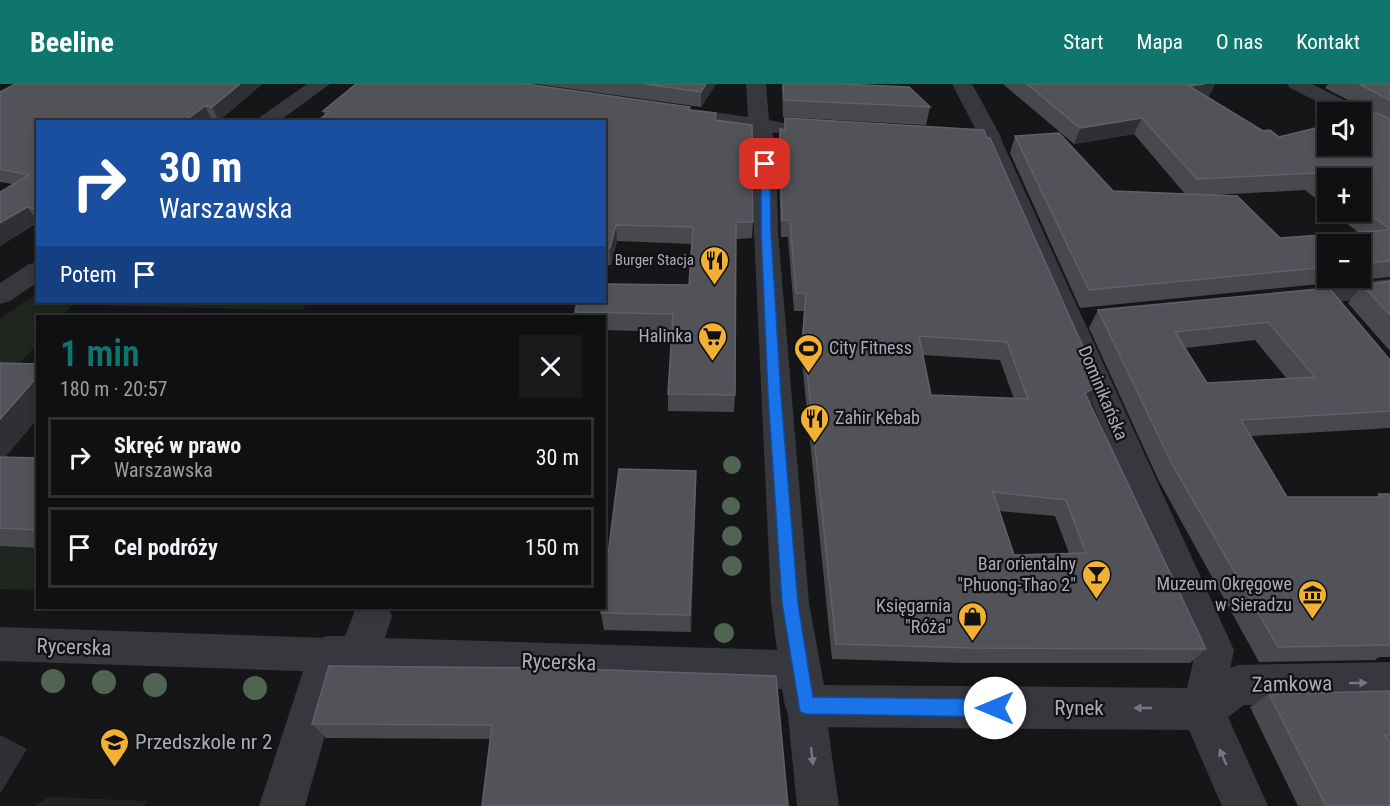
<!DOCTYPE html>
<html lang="pl">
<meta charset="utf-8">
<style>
:root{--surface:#101012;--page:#19191b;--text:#f1f3f6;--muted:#9c9d9f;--line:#303032;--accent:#0f766e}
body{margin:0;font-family:"Roboto Condensed",sans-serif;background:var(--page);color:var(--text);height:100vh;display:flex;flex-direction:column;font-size:22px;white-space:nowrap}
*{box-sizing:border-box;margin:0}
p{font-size:20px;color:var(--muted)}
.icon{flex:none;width:33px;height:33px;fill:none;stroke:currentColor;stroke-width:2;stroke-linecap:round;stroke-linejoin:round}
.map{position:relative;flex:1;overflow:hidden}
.details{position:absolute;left:36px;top:231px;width:570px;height:294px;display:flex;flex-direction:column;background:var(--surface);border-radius:0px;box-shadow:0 3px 9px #0003,0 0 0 2px var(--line)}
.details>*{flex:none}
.hud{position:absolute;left:36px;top:36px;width:570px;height:183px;border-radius:0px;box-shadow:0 3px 9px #0003,0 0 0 2px var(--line);background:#1a4fa0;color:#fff;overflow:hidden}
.buttons{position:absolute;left:1317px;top:18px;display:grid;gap:12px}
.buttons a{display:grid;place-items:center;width:54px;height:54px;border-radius:0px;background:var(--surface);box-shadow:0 3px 9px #0003,0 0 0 2px var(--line);font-size:30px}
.pin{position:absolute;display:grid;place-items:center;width:51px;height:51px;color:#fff;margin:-26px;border-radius:12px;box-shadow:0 3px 9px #0006}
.me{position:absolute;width:66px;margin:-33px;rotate:270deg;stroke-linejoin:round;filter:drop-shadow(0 0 4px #0008)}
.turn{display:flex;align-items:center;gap:21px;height:126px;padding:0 24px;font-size:27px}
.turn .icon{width:78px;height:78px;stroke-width:2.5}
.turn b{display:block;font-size:42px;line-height:51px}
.then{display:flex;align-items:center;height:57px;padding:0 24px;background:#0003;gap:12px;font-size:22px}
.round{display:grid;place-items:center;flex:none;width:63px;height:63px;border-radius:0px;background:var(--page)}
.head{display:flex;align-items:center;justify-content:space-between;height:102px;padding:0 24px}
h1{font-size:36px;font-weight:600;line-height:45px;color:var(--accent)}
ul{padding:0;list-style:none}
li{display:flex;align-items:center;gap:18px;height:81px;margin:0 12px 9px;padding:0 12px;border:3px solid var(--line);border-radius:0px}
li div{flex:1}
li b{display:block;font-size:22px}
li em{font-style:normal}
header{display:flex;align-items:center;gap:36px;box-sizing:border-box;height:84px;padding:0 30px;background:var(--accent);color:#fff}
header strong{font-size:28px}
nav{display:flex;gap:33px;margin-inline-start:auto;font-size:21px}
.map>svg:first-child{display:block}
</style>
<header>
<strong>Beeline</strong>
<nav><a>Start</a><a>Mapa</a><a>O nas</a><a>Kontakt</a></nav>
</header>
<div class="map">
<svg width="1390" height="722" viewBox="0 0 1390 722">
<rect width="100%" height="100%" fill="#161618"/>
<path fill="#1e261f" d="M37,209L38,218H75L62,232H38L37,260L3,299H0V235Z
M115,218H308L303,226L111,222Z
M0,462L37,464V506L0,505Z
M49,713L147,717L144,722H34Z"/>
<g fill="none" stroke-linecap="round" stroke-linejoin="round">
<path fill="#37383d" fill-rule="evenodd" d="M990,47L997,49L1000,53L1234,566L1222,625L1216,639L1202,644L1188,639L1182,625L1196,566L980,53L983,49Z
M0,543L327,554L340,559L346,571L340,583L327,588L0,577Z
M806,603L820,608L825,622L839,722H797L787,622L792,608Z"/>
<path fill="#37383d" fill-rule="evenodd" d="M307,0H330L278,38H253Z
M746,0H766L769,36L788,40L792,44L788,48L772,49L776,60L778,148L809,519L824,601L1196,604L1223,587L1238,581L1390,578V618L1244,621L1228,633L1268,722H1222L1189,646L806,643L791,637L785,622L782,605L342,591L305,722H259L313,557L327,552H345L356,524H388L392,532L385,554L777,566L771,519L754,148V60L750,46L671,34L664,32L661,28L664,24L671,22L748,33Z
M952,0H972L1001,53L998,58L990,59L935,56L932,51L935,46H976Z
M1287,0H1312L1360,24L1363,28L1360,32V28H1338L1290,4Z
M38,178V198L10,217L0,220V199L29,180Z
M1390,195V211L1323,220L1313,217L1309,211L1313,205L1323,202Z"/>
</g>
<g fill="#506452">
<circle cx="732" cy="381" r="9"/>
<circle cx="731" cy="422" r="9"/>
<circle cx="732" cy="452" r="10"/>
<circle cx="732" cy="482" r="10"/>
<circle cx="724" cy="549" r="10"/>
<circle cx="53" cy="597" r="12"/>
<circle cx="104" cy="598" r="12"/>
<circle cx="155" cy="601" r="12"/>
<circle cx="255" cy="604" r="12"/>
</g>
<path fill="#47494d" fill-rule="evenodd" d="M15,0H262L219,37L212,36L210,38H38V138L0,162L13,100L0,98V8Z
M536,0H716L701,23Z
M782,0H841L930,23L926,41L783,33Z
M1003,0H1215L1208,14L1263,47L1279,53L1375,30L1325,4L1328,0H1390V193L1080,224L1010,69L1015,52L1113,107L1185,110L1134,50L1074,60ZM1328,94H1360V128H1332L1358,148L1280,154L1214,111L1305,106L1328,124ZM1328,160H1360V194H1328Z
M690,23V26L716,36L753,138L752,154L736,155L735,311L734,328L668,327V310L672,248L604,246V232H576L575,228L689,201L692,160L617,157L611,181H604V38L325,31L323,27Z
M785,34L987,54L1100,301L1090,319L1206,565L1190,579H964L832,575L801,268L804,227H794L788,153H781L778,61L780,45H784ZM923,271L1000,276L1014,315L931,311ZM999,427L1055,432L1069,469L1014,471Z
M1390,197V267L1348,219L1362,201Z
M1329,204L1390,276V344L1251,352L1287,413H1376L1379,410H1390V573H1379L1375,576L1259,578L1159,397L1089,244L1098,226ZM1255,256L1287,295L1207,299L1185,264Z
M0,279L38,292V334L5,373L38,374V464L0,462Z
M696,387L691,548L604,546L601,529Z
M550,584L490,655L326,654L312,640Z
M1390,607V722H1298L1250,623L1269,610Z"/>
<path fill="#2f3033" d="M240,0H262L219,37L212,23Z
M706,0H716L701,23V8Z
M1204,0H1215L1208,14L1189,2Z
M205,22L212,36L210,38H183Z
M1142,34L1134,50L1074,60L1080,44Z
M27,123L38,137L0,162V139Z
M616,141L617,157L611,181L610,164Z
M38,292V334L0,379V335Z
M1100,301L1090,319L1085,309Z
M696,387V407L691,548L690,531Z
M0,651L27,665L0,710Z"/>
<path fill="#525359" stroke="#5f6168" stroke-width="1.5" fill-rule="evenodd" d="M15,0H240L212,23L205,22L183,38H38V125L27,123L0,139V108L29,91L0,85V8Z
M356,0H526L690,23L688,26L716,29L715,36L752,41L753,138H736L735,311L668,310L673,230L575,228L577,218H604V200L689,201L693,143L616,141L610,164H604V38H316L329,28L323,27Z
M645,0H706L701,8Z
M783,0H841L909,3L930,23L784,16Z
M1027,0H1204L1189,2L1263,47L1270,46L1279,53L1328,41V62H1360V33L1377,29L1390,35V145L1360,123V94H1328V98L1316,89L1197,95L1142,34L1080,44Z
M1359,0H1390V16Z
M785,34L984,46L987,54H990L1100,301L1085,309L1206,565L973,564L836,560L803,250L806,209H796L790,136H782L780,45L785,46ZM919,252L1007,258L1028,315L931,311ZM993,408L1066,416L1086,469L1014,471Z
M1059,49L1113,107L1237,112L1280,154L1390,146V177L1360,180V160H1328V183L1089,206L1015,52Z
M1390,197V231L1362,201Z
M1329,204L1390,276V327L1241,336L1287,413H1382L1379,410H1390V561L1278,563L1172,380L1098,226ZM1268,238L1315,293L1207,299L1175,248Z
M0,279L38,280V292L0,335Z
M0,373L38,374V446L0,444Z
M619,385L696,387L690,531L601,529L602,524H604V501Z
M329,582L550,584L776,592L788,722H482L492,641L312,640Z
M1390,607V651H1385L1390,658V722H1326L1269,610Z"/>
<defs><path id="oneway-solid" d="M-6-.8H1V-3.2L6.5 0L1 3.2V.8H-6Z" transform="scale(1.5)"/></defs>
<g fill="#757881">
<use href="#oneway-solid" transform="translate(1358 599) rotate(-1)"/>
<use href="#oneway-solid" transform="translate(1143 624) rotate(-180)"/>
<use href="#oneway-solid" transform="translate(812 672) rotate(83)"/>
<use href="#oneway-solid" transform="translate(1223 673) rotate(-114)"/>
</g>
<path fill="#1a73e8" stroke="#114b97" stroke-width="1.5" d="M765,77L770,80L771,148L781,311L798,519L813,613L995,615L1001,618L1004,624L1001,630L995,633L806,630L800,628L782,519L768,311L761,148V80Z"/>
<defs>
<symbol id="restaurant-pin" viewBox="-11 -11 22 30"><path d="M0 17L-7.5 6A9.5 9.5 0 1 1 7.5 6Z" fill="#f2b134" stroke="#111113"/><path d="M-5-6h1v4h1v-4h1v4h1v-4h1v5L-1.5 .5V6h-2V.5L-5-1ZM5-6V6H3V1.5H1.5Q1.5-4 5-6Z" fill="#111"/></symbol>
<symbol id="supermarket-pin" viewBox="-11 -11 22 30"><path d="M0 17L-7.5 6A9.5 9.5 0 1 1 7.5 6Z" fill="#f2b134" stroke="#111113"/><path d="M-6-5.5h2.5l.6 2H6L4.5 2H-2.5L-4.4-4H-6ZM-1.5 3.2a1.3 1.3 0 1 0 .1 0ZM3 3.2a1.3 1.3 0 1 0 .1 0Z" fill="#111"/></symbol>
<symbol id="stadium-pin" viewBox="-11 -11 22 30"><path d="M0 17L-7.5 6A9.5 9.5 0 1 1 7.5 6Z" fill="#f2b134" stroke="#111113"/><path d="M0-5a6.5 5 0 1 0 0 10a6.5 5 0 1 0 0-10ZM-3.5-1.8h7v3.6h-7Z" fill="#111"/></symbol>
<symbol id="bar-pin" viewBox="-11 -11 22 30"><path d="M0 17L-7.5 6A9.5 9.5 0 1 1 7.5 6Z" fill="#f2b134" stroke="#111113"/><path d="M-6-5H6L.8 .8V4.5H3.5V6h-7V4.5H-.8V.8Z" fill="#111"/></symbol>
<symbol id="museum-pin" viewBox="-11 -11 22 30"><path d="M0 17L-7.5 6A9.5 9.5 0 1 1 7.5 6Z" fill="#f2b134" stroke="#111113"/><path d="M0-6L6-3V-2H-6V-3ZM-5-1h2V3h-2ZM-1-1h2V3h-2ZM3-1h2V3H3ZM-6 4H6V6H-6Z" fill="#111"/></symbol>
<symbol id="shop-pin" viewBox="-11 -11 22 30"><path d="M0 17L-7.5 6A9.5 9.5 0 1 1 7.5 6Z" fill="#f2b134" stroke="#111113"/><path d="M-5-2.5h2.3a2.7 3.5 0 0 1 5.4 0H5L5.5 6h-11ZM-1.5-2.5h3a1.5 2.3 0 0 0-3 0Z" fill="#111"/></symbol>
<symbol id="school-pin" viewBox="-11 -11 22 30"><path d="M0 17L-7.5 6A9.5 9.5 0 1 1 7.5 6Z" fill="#f2b134" stroke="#111113"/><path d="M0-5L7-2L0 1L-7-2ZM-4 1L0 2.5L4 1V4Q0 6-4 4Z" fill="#111"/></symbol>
</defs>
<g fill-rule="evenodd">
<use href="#restaurant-pin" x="698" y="160" width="33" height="45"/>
<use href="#supermarket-pin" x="696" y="236" width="33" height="45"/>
<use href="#stadium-pin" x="792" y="248" width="33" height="45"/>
<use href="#restaurant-pin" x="798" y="318" width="33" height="45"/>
<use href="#bar-pin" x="1080" y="474" width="33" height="45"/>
<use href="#museum-pin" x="1296" y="494" width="33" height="45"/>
<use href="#shop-pin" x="956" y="516" width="33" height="45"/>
<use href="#school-pin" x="98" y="642" width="33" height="45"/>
</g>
<g text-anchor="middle" stroke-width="4.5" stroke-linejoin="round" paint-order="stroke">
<g font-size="15" fill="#a8adb8" stroke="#111113" text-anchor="end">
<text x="694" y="181">Burger Stacja</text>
</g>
<g font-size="18" fill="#a8adb8" stroke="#111113" text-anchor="end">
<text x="692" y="258">Halinka</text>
<text x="829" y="270" text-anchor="start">City Fitness</text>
<text x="835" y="340" text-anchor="start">Zahir Kebab</text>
<text x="1076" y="486">Bar orientalny<tspan x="1076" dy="21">"Phuong-Thao 2"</tspan></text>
<text x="1292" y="506">Muzeum Okręgowe<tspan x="1292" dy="21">w Sieradzu</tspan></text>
<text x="951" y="528">Księgarnia<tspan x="951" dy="21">"Róża"</tspan></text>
</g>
<g font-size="18" fill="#a8adb8" stroke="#111113">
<text transform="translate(1103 309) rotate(67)" y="6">Dominikańska</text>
</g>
<g font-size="21" fill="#a8adb8" stroke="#111113">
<text transform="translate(74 563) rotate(2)" y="7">Rycerska</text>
<text transform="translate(559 578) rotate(2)" y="7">Rycerska</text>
<text transform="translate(1292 600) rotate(-1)" y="7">Zamkowa</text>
<text x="1079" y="631">Rynek</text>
</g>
<g font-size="21" fill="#a8adb8" stroke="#111113" text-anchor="start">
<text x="135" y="665">Przedszkole nr 2</text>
</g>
</g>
</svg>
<div class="buttons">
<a><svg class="icon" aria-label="sound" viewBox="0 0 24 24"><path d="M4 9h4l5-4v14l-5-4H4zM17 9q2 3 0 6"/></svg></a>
<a>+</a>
<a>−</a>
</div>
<div class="pin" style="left:765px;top:80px;background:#d93025"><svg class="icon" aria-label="arrive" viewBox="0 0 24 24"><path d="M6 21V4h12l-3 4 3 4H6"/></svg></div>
<svg class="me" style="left:995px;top:624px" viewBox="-20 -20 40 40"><circle r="19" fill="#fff"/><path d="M0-13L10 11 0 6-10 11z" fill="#1a73e8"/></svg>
<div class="hud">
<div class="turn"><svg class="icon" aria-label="right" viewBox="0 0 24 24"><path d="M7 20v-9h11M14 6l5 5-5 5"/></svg><div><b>30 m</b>Warszawska</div></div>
<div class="then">Potem<svg class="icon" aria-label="arrive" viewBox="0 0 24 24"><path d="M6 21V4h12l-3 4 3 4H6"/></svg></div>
</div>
<section class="details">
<div class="head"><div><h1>1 min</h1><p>180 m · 20:57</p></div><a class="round"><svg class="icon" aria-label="close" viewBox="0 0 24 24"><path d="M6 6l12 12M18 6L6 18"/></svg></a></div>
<ul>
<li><svg class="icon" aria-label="right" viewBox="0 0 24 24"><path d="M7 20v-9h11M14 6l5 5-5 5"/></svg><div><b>Skręć w prawo</b><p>Warszawska</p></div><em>30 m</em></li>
<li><svg class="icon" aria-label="arrive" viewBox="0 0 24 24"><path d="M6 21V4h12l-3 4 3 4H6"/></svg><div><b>Cel podróży</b></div><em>150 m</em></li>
</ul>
</section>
</div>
